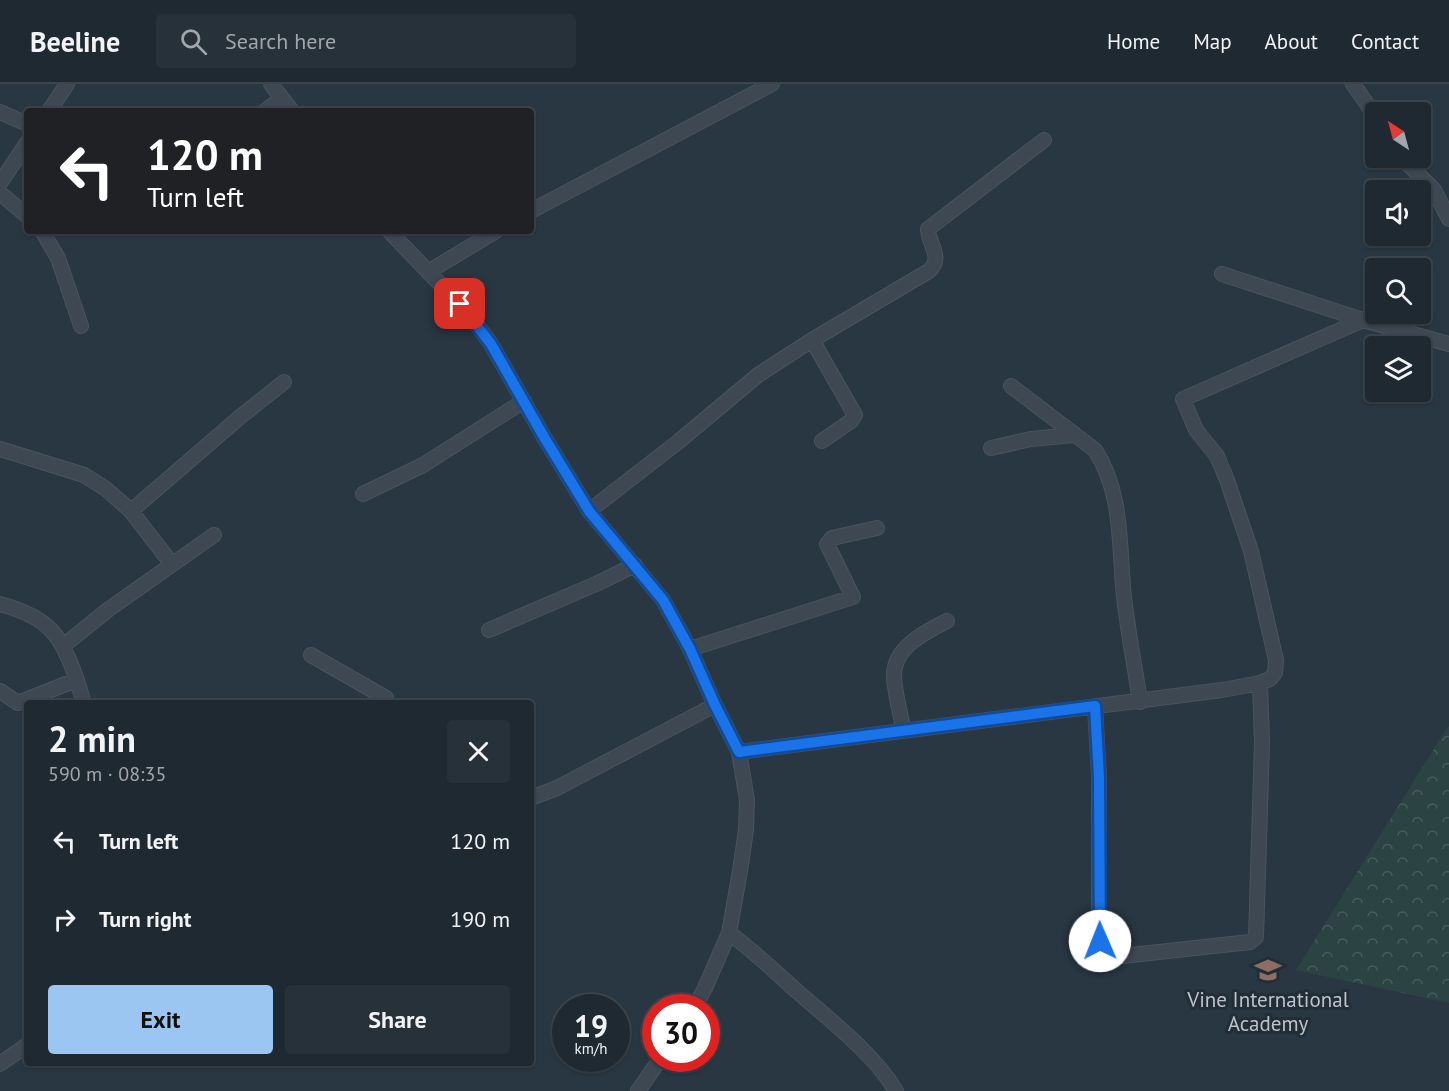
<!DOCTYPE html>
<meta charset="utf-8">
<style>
:root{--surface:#1f2932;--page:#27313a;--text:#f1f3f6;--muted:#a1a6ac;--line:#3c454d;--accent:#9ac6f1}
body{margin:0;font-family:"PT Sans",sans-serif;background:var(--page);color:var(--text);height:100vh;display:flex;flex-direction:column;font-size:22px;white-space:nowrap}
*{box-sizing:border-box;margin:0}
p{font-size:20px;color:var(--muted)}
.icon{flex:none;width:33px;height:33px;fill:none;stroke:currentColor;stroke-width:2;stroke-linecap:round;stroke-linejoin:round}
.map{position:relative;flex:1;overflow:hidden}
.panel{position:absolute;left:24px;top:616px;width:510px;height:366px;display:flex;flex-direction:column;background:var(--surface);border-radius:6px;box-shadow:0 2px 4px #0004,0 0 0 2px var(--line)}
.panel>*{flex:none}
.hud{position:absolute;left:24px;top:24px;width:510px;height:126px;border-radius:6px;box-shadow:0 2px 4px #0004,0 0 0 2px var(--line);background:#202124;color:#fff;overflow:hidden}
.needle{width:39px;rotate:324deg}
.tools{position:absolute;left:1365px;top:18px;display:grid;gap:12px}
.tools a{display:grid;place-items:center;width:66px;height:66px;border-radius:6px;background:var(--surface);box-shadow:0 2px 4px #0004,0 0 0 2px var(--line);font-size:30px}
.speed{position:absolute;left:552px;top:910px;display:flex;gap:12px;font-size:30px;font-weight:700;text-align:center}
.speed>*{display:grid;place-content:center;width:78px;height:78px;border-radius:50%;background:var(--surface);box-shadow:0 2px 4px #0004,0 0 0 2px var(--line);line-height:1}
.speed small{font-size:15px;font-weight:400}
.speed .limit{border:9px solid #d22;background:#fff;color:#111}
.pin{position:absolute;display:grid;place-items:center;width:51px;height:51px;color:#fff;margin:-26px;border-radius:12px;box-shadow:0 3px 9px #0006}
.me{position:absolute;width:66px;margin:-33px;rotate:359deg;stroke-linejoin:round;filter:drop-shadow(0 0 4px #0008)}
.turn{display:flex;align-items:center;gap:21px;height:126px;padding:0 24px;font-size:27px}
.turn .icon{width:78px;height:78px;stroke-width:2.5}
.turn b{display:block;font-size:42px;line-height:51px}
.round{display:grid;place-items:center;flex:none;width:63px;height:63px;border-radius:6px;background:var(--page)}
.overview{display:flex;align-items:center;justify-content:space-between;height:102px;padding:0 24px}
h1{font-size:36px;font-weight:700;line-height:45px}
.cta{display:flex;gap:12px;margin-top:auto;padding:12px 24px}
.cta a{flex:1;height:69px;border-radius:6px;background:var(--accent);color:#111;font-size:24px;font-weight:700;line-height:69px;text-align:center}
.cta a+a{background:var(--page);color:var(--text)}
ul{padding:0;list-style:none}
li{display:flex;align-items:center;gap:18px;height:78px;padding:0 24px}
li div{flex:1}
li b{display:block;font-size:22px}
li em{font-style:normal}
header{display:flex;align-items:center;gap:36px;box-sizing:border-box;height:84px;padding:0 30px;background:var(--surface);border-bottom:2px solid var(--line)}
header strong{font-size:28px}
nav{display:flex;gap:33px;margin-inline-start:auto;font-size:21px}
.search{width:420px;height:54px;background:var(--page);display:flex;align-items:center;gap:15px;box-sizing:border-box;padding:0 21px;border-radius:6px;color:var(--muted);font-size:22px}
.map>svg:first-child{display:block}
</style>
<header>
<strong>Beeline</strong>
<div class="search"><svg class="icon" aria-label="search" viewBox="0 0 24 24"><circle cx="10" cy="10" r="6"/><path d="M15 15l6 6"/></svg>Search here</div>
<nav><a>Home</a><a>Map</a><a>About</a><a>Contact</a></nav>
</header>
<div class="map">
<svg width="1449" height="1007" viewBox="0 0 1449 1007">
<defs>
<pattern id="forest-crowns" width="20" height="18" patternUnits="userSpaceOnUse" patternTransform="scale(1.5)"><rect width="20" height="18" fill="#2b4343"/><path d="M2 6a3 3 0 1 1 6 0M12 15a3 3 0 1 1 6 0" fill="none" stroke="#485c5d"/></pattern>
</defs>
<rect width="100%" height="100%" fill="#293742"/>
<path fill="url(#forest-crowns)" d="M1449,642V919L1296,886L1445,647Z"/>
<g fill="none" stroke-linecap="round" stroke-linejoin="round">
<defs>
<path id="minor" d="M271,0L292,27
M1353,0L1376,33
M49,27L67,0
M265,27L282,14
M0,28L27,40
M1402,74L1434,106L1449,135
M0,99L27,59
M0,109L27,132
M531,127L772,0
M42,147L58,174L81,242
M389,147L468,229L491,260L544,353L589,427L663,516L690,565L715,621L739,668L747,716L746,746L740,787L729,849L705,904L694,924
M428,188L496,147
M1222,190L1363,236L1449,260
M812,256L855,331L851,337L822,357
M1011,302L1095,366C1123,408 1119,464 1124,513C1128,548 1135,583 1140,618
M991,364L1031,355L1073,351
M0,365L84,391L106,405L131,427L240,333L284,298
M363,410L423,381L524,317
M131,427L171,479
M589,427L678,358L758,291L812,256L929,187C944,174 928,159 928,145L1044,56
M0,520C18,525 38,532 51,546C67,562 78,598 84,620
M489,546L596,500L635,481
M63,562L109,525L214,451
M690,565L853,513L827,460L832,454L877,444
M311,571L386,614L383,620
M0,607L18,619L76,596
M1095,622L1099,693V857L1102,864L1113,873L1250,858L1256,853L1262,659L1260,599
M903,646C901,628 894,608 894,591C894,563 927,547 947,537
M739,668L1222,606L1260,599L1270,595L1275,589L1276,576L1251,467L1227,396L1217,372L1196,346L1183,315L1363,236
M531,714L557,704L715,621
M729,849C754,867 775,888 799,909C831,937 874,970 896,1007
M0,980L27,961
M638,1007L660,975"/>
</defs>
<use href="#minor" stroke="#4a545e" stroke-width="16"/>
<use href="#minor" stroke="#3d4852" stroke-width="14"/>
</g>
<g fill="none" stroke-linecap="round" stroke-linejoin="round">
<defs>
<path id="route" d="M460,220L491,260L544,353L589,427L663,516L690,565L715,621L739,668L1095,622L1099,693L1100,857"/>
</defs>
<use href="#route" stroke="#114b97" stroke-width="15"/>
<use href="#route" stroke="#1a73e8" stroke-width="10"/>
</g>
<defs>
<symbol id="school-bare" viewBox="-9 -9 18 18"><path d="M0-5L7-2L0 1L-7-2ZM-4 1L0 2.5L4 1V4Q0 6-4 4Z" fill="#8d6e63" stroke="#222d37" stroke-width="2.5" paint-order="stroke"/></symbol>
</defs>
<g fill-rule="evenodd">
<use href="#school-bare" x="1249" y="867" width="38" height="38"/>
</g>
<g text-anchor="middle" stroke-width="6" stroke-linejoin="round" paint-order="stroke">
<g font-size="21" fill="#bbc3cb" stroke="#222d37">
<text x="1268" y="923">Vine International<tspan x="1268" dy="24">Academy</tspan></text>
</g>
</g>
</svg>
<div class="tools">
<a><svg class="needle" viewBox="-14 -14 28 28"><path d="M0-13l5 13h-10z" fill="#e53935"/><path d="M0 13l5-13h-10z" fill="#a1a6ac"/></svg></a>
<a><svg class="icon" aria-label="sound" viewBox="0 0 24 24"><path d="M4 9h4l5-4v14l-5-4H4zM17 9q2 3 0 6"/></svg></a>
<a><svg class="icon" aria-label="search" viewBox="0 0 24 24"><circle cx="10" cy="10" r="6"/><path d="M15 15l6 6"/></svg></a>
<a><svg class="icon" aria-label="layers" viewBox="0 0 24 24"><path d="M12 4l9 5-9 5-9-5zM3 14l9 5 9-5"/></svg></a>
</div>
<div class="speed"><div>19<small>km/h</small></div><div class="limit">30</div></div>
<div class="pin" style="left:460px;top:220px;background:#d93025"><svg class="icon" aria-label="arrive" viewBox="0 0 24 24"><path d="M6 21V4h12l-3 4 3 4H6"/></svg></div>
<svg class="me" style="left:1100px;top:857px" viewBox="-20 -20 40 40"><circle r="19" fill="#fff"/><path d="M0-13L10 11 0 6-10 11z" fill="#1a73e8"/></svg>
<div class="hud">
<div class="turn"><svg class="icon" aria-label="left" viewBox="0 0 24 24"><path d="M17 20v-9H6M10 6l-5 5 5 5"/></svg><div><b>120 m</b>Turn left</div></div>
</div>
<section class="panel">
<div class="overview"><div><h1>2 min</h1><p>590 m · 08:35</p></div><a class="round"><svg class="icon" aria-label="close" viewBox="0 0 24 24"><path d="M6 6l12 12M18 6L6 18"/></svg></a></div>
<ul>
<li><svg class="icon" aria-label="left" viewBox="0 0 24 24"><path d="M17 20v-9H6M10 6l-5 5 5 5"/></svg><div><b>Turn left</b></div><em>120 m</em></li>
<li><svg class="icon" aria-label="right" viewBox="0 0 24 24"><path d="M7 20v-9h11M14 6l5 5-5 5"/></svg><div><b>Turn right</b></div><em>190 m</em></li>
</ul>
<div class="cta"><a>Exit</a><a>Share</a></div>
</section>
</div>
